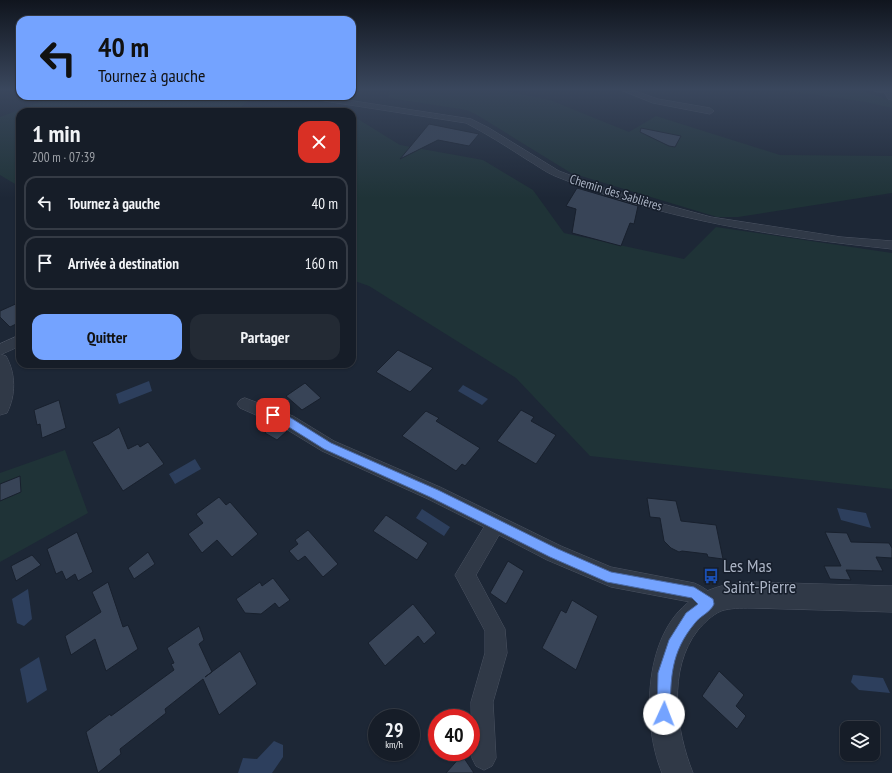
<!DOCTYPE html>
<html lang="fr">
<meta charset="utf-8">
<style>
:root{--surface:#161d28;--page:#232a34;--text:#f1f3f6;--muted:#9ea2a8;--line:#353b45;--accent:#74a3ff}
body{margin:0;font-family:"PT Sans Narrow",sans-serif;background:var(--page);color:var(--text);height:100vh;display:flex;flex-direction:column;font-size:15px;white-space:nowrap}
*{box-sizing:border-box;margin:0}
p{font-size:13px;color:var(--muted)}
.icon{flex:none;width:22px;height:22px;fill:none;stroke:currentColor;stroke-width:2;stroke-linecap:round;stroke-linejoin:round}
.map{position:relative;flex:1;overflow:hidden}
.sheet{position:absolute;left:16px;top:108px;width:340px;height:260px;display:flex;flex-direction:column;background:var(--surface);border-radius:12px;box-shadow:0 1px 3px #0004,0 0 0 1px var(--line)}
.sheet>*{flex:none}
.banner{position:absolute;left:16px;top:16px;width:340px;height:84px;border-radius:12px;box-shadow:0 1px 3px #0004,0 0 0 1px var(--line);background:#74a3ff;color:#111;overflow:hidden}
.controls{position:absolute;left:840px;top:721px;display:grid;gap:8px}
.controls a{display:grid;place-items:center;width:40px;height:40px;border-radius:8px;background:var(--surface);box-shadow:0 1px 3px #0004,0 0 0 1px var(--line);font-size:20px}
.speed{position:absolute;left:368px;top:709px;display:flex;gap:8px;font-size:20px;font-weight:700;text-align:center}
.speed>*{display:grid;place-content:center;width:52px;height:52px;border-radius:50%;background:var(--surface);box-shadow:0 1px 3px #0004,0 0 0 1px var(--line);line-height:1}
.speed small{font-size:10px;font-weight:400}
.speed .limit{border:6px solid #d22;background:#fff;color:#111}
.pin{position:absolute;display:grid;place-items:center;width:34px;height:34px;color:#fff;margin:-17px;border-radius:8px;box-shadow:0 2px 6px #0006}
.me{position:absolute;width:44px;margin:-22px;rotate:2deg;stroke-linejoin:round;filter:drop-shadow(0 0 3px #0008)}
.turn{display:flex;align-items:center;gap:14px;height:84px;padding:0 16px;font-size:18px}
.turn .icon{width:52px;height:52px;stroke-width:2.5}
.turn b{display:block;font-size:28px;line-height:34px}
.round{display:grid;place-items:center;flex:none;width:42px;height:42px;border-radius:12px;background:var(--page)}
.summary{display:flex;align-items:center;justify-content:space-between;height:68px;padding:0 16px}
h1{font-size:24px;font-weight:800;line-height:30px}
.action{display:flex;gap:8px;margin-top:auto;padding:8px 16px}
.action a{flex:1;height:46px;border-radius:12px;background:var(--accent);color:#111;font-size:16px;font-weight:800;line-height:46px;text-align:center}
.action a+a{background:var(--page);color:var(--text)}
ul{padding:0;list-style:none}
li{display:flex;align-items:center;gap:12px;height:54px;margin:0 8px 6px;padding:0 8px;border:2px solid var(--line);border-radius:12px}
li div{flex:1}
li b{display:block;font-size:15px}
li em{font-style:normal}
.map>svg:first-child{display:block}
</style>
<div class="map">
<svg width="892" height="773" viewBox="0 0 892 773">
<rect width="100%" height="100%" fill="#1d2736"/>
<path fill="#1f3337" d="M389,90H499L550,100L629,132L656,116L780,155L892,156V193L738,217H717L571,173L477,115L467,110L389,98Z
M781,90H860L892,101V108L866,102Z
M35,96H253L241,107L290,112H20V187L0,175V117L48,99Z
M352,118L358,119L400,145L483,160L533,190L564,233L684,259L716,227L892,253V489L590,456L516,378L369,286L352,280Z
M65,450L88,513L0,562V473Z"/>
<path fill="#2d3f5d" d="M149,381L152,391L119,404L116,394Z
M463,385L488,399L482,405L458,391Z
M195,459L201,469L175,484L169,474Z
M837,508L866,513L871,528L841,520Z
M422,509L450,527L444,536L416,518Z
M28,589L32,619L24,626L17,623L12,599Z
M39,657L47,690L27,703L20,669Z
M853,675L883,678L890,693L859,690L851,682Z
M274,741L283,745V757L272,773H238L243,758L257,759Z"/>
<path fill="#384457" stroke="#18202d" d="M429,124L479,134L469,146L438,140L400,159Z
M641,128L681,136L675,147L669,146L640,132Z
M577,188L638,206L634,224L630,223L621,246L572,233L576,209L566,206Z
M20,302V322L10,327L0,317V311Z
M398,350L433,368L410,392L376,372Z
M305,383L321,398L302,410L286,396Z
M59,400L66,428L42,438L40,424L37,425L34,410Z
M521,410L534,417L531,421L556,435L536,464L497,441Z
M426,411L439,418L436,421L480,448L465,466L462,464L456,471L402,436Z
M274,424L287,431L277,440L265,433Z
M119,427L128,449L138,444L140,447L148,442L164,464L123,491L92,442L109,434Z
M20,476L21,492L0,501V484Z
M219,497L226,505L230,502L258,534L232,557L217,540L202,553L188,534L203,523L196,514Z
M647,498L676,501L681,521L716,525L723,559L708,557L707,554L682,551L679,552L671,548L664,541L660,518L650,517Z
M386,515L428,543L417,560L373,531Z
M308,530L338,564L323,577L305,556L298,561L289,551L298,544L295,540Z
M77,532L93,572L78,581L75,574L66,580L62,571L56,574L47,549Z
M825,532L847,533L851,542L889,543L892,548V558L876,557L883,571L846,570L851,580L830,579L824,566H841Z
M148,552L155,564L134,579L128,568Z
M32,555L41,565L16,581L11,566Z
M508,561L524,571L506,604L490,593Z
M273,578L290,600L279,608L275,603L261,614L245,613L236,599L260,582L262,586Z
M108,582L123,627L128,625L138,649L106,671L95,639L71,655L65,636L101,612L92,592Z
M572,600L598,616L576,670L542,648L561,610L566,613Z
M413,604L436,633L424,644L418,636L385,666L368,643Z
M199,626L204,640L199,644L212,672L205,677L240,651L257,684L219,715L203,679L165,709L166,713L120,749L121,754L98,773L86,732L110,714L111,716L174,670L171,664L174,663L167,648Z
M719,671L744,695L736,706L746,716L737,729L702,696Z
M462,755L474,773H446Z"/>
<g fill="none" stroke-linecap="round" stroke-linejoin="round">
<defs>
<path id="minor" d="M621,90H632L658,99L710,108L714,111L710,114L653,103Z
M873,90H892V93L877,92Z
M301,96H321L471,119L489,128L559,171L607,189L711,217L841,237L892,241V249C778,237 661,220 555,176C545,172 535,164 526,159C506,146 487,134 466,123L305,98Z
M20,335V346L0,355V344Z
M245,398L293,416L334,441L440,487L561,546L611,567L694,583C704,587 714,594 718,604L715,611L708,614L701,611L690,602L611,587L547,560L499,535L476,575L505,629L507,653L493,702L496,758L492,766L484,770L476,766L472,758L471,702L485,653V631L455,575L484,527L428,499L322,451L281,426L240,408L237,404L240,400Z"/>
<path id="tertiary" d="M886,90H892V100L888,99L884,92Z
M0,354L6,356C16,374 16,395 7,413L0,415Z
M751,582L892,586V612L751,608C741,608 730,608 721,611C712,615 704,623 698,630C667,669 676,731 693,773H662C641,722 643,629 696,597C713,586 731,583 751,582Z"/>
</defs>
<use href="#minor" stroke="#4b5362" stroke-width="1"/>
<use href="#tertiary" stroke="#4b5362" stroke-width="1"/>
<use href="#minor" fill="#303947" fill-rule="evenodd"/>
<use href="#tertiary" fill="#303947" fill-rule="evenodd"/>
</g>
<linearGradient id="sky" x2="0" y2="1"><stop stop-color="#10151e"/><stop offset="0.45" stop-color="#3a475d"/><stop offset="1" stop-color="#3a475d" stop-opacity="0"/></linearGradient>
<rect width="892" height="198" fill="url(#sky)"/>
<path fill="#74a3ff" stroke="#4b6aa6" d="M273,411L291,418L331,443L438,490L558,549L611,572L694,587L713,599L714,604C711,612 700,616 695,623C670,653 671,678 670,714L668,719L664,721L659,719L657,714L658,673L669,640L686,613L698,604L692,598L607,582L550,557L430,497L324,449L284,424L270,418L269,415L270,413Z"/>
<defs>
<symbol id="bus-bare" viewBox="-9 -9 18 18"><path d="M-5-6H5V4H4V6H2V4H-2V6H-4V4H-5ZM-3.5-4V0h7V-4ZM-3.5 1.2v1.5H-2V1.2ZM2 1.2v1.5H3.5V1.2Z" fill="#1a4fb4" stroke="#161e2b" stroke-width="2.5" paint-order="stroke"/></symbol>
</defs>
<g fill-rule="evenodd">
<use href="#bus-bare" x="700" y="565" width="22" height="22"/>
</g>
<g text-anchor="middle" stroke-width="3" stroke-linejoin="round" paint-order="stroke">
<g font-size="13" fill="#aab3c4" stroke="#161e2b">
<text transform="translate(616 192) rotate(17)" y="5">Chemin des Sablières</text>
</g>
<g font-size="18" fill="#aab3c4" stroke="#161e2b" text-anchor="start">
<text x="723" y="572">Les Mas<tspan x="723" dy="21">Saint-Pierre</tspan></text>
</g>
</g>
</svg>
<div class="controls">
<a><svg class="icon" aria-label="layers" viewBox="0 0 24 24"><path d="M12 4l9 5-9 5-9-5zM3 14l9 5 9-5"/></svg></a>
</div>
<div class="speed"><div>29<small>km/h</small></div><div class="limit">40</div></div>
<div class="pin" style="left:273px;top:415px;background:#d93025"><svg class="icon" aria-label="arrive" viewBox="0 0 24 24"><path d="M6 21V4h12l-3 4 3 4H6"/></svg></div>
<svg class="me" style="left:664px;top:714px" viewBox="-20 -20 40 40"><circle r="19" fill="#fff"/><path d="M0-13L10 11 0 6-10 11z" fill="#74a3ff"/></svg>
<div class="banner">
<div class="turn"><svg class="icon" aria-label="left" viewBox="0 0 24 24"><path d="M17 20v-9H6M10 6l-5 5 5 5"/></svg><div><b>40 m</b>Tournez à gauche</div></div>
</div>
<section class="sheet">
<div class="summary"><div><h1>1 min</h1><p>200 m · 07:39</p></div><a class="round" style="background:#d93025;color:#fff"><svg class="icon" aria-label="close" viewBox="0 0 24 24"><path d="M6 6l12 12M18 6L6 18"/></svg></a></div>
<ul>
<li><svg class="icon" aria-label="left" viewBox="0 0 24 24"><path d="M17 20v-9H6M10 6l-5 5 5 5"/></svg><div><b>Tournez à gauche</b></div><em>40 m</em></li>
<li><svg class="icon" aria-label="arrive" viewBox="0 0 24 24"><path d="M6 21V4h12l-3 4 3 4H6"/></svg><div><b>Arrivée à destination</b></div><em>160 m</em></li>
</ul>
<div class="action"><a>Quitter</a><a>Partager</a></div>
</section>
</div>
